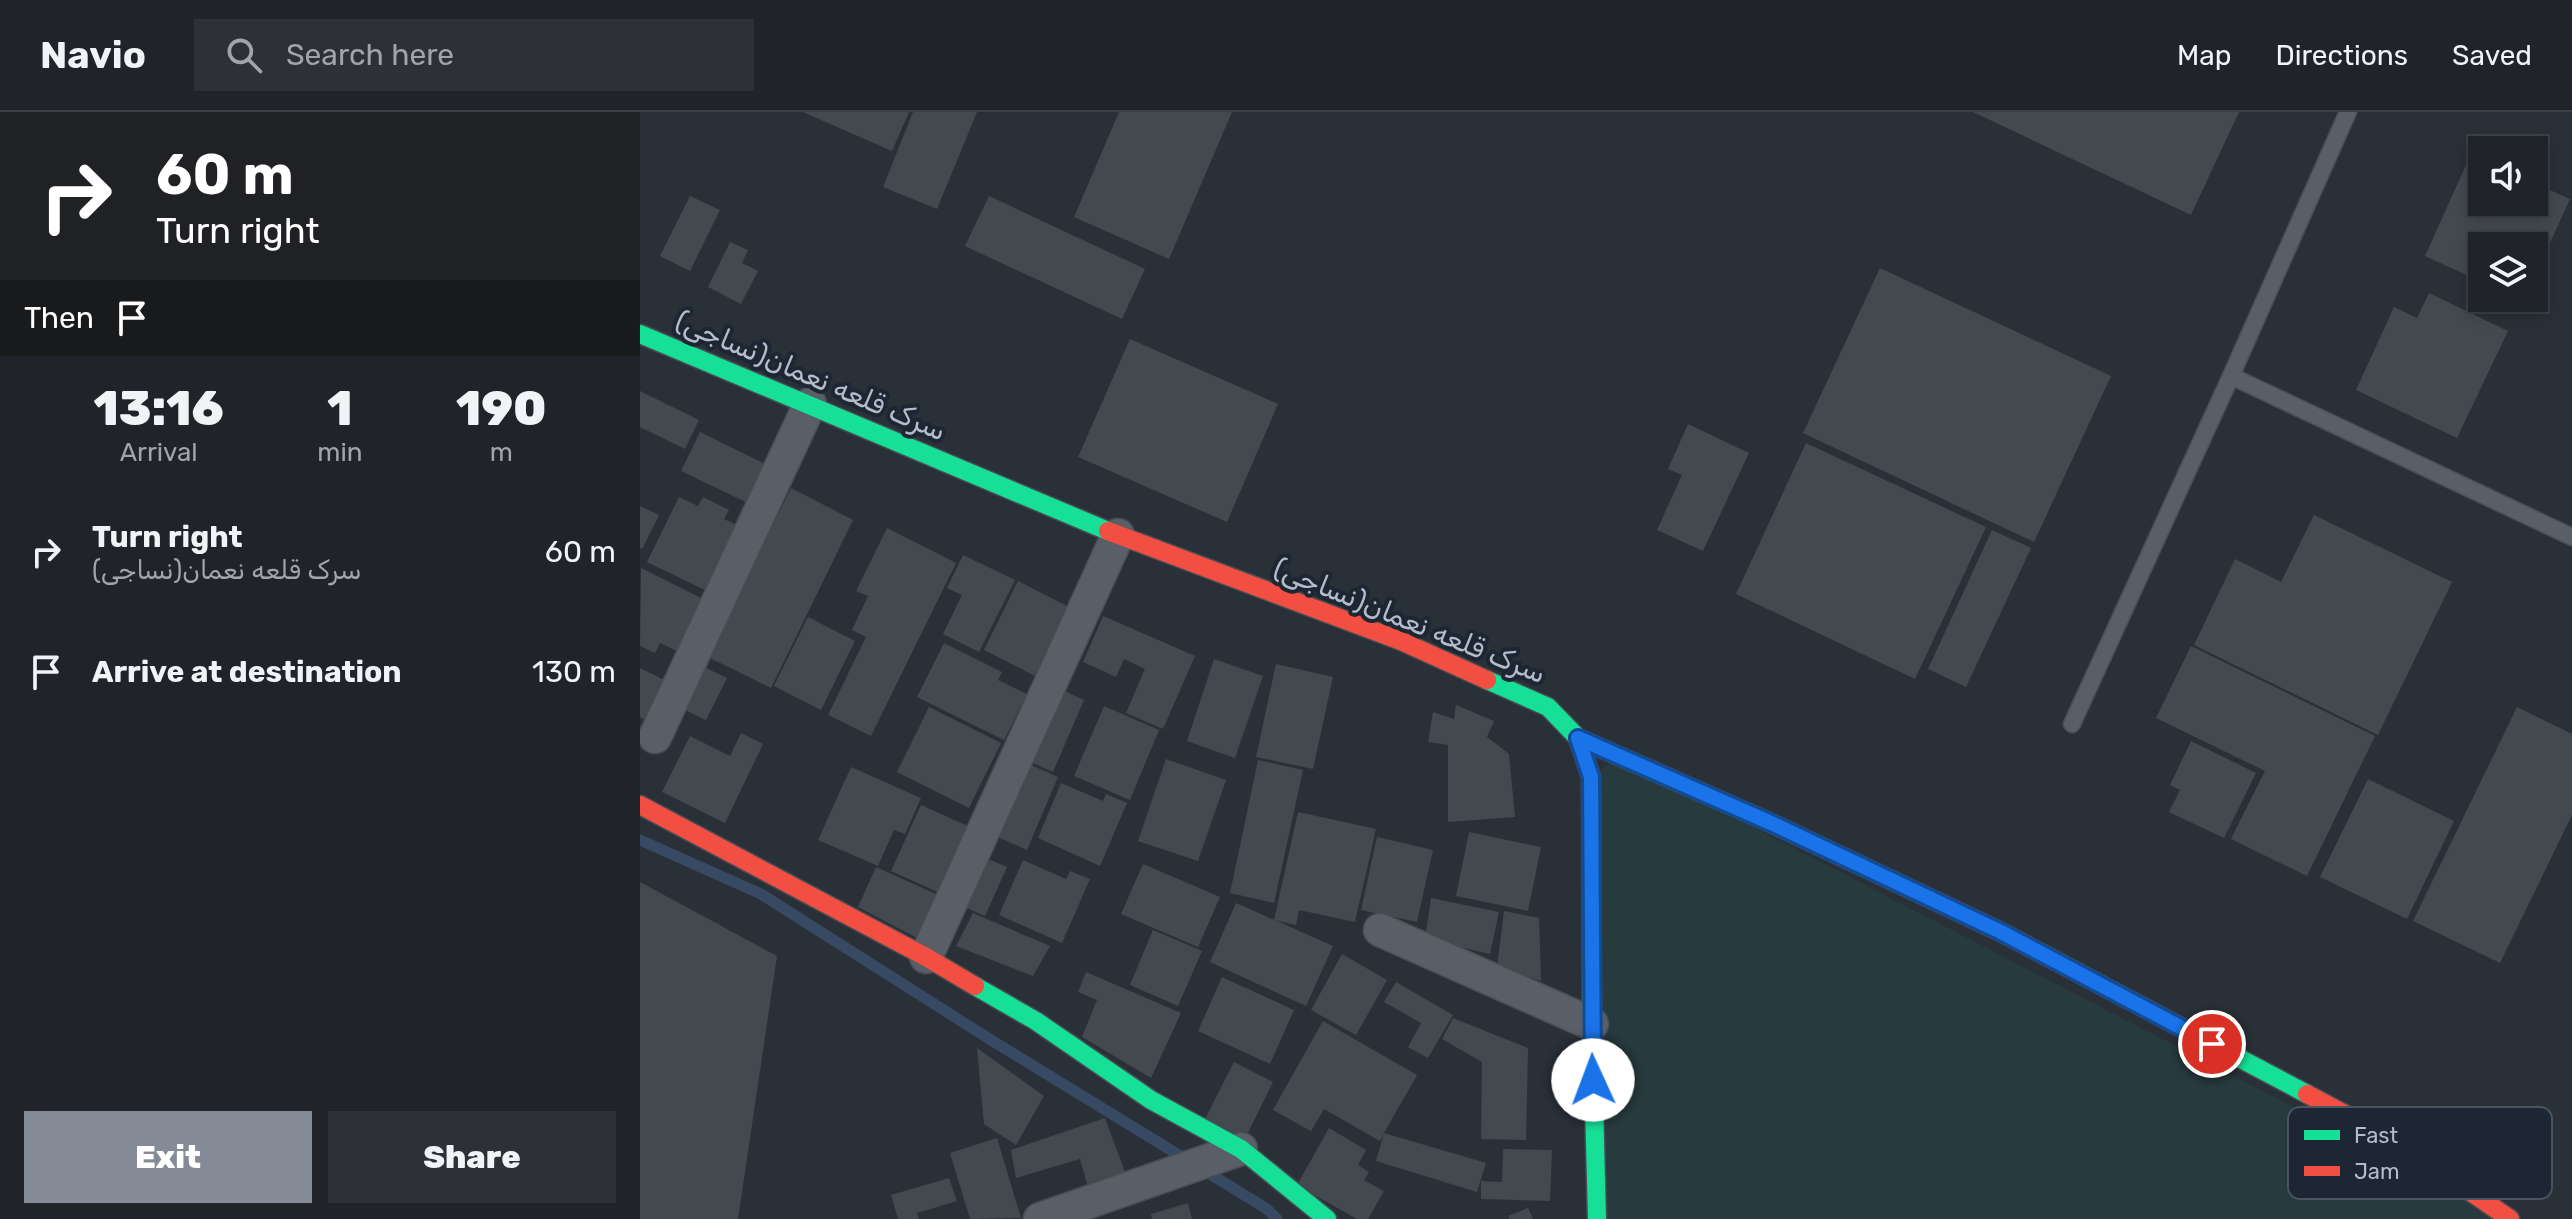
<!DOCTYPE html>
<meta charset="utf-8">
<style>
:root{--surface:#20242a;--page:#2d3036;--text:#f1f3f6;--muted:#a2a4a8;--line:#3d4147;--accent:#848b96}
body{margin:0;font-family:Rubik,"Noto Sans Arabic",sans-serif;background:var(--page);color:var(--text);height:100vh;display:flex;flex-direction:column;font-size:30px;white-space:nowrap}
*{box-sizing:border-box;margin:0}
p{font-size:26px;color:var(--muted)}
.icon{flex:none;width:44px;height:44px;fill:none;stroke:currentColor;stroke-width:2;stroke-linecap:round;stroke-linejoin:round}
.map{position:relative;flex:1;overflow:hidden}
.sheet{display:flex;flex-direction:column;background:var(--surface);width:640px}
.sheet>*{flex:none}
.banner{background:#202124;color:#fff;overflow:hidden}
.fabs{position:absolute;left:1828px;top:24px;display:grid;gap:16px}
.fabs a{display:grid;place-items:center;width:80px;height:80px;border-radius:0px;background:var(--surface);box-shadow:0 4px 12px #0003,0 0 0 2px var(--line);font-size:40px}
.pin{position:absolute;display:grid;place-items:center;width:68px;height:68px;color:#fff;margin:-34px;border:4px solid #fff;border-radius:50%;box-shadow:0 2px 8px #0007}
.me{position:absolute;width:88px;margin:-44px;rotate:358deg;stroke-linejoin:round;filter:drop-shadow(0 0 6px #0008)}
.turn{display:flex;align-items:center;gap:28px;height:168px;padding:0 24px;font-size:36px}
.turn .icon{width:104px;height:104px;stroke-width:2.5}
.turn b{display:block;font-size:56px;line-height:68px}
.then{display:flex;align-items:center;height:76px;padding:0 24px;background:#0003;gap:16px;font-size:30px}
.eta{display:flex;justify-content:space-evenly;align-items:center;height:136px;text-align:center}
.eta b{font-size:48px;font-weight:800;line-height:56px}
.primary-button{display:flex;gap:16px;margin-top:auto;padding:16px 24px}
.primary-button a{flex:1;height:92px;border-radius:0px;background:var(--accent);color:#fff;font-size:32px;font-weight:800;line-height:92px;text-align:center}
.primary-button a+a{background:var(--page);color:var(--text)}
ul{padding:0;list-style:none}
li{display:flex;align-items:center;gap:24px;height:120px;padding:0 24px}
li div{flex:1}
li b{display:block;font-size:30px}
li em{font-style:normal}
header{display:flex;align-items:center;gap:48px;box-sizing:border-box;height:112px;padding:0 40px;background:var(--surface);border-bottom:2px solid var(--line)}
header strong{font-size:38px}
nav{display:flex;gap:44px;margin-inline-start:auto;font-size:28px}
.search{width:560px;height:72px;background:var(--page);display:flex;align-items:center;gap:20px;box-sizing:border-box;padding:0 28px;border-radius:0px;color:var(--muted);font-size:30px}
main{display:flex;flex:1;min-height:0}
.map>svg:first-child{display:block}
</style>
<header>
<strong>Navio</strong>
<div class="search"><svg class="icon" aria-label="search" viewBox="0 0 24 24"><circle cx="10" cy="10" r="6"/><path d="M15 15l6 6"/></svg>Search here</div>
<nav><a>Map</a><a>Directions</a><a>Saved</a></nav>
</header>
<main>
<section class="sheet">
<div class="banner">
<div class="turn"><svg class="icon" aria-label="right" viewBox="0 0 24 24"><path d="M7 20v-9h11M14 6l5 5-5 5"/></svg><div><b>60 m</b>Turn right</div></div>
<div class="then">Then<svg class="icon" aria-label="arrive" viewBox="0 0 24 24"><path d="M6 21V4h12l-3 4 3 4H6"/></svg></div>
</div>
<div class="eta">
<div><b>13:16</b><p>Arrival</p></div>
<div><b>1</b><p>min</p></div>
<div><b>190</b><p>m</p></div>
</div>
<ul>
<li><svg class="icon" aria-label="right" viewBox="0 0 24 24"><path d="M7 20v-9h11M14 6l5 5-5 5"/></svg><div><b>Turn right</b><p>سرک قلعه نعمان(نساجی)</p></div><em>60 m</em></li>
<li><svg class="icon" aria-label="arrive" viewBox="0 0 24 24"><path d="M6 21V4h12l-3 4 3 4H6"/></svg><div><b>Arrive at destination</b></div><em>130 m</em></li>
</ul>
<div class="primary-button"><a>Exit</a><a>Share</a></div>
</section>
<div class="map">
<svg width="1932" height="1107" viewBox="0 0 1932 1107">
<rect width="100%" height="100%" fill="#2a3038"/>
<path fill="#273a3e" d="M978,645L1870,1107H957L951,665Z"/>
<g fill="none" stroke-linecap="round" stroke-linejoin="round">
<path stroke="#384963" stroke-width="11" d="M0,728L121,782L351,928L547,1048
M562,1057L627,1097L637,1107"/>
</g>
<path fill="#444950" d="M163,0H269L252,39Z
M273,0H337L297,97L243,75Z
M479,0H592L529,147L434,105Z
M1333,0H1599L1551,103Z
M1831,42L1842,47V90H1894V71L1930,87L1894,166V134H1842V170L1785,144Z
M50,84L80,98L50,159L20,144Z
M349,84L505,157L482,207L325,134Z
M90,130L108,138L102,151L118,159L101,192L68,175Z
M1240,156L1471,264L1394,430L1163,321Z
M1789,181L1868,219L1817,326L1716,278L1754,195L1777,206Z
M490,227L638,292L587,410L438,345Z
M0,279L59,308L45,337L0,315Z
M1048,312L1109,341L1063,439L1017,418L1042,363L1028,357Z
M60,320L133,356L114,394L41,359Z
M1166,331L1346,415L1275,567L1096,482Z
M151,376L213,408L131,576L68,545Z
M39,385L58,394L63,385L89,398L84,407L101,415L69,480L7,450Z
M0,394L19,403L2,437L0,436Z
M1674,403L1812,470L1738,623L1554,533L1595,447L1641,470Z
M247,416L316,451L231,624L188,603L226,525L212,518L228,484L216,479Z
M1352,418L1391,436L1326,575L1288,557Z
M323,443L375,468L339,540L303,522L322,483L307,476Z
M1,456L69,490L43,542L20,531L15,541L0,534Z
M378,469L431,496L397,565L344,538Z
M463,504L555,544L523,617L486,601L505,557L484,547L476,565L443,550Z
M168,505L215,529L181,598L134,574Z
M304,531L362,560L358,568L387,582L364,628L277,585Z
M1551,534L1735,624L1667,764L1591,727L1625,659L1516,606Z
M574,547L623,564L595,646L547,629Z
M636,552L693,565L673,657L616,645Z
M0,556L32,572L12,612L0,605Z
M66,556L87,566L66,608L45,598Z
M416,575L444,588L413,660L386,648Z
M816,593L854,609L847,625L869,642L875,705L808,710V633L788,630L793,600L814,607Z
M464,594L519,618L490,688L434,664Z
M289,595L361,631L329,696L257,660Z
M1877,595L1932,622V703L1860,851L1773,809Z
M101,621L123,632L85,711L22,680L50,624L90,644Z
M1551,629L1616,661L1584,726L1529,700L1540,678L1530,673Z
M526,647L586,668L558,749L498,729Z
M618,648L663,658L634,791L590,781Z
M384,650L418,665L387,738L353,723Z
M211,655L281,686L265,722L254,718L238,754L178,728Z
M1728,667L1814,709L1767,807L1680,765Z
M421,671L463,689L466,682L487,691L460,754L398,726Z
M281,693L330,715L300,781L251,759Z
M658,700L736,717L715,810L659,798L656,813L634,808Z
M829,720L901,735L888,799L816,784Z
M737,725L793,738L777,810L721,798Z
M341,744L367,755L345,804L320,793Z
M383,748L426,767L430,759L450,767L422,831L359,803Z
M503,752L580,785L558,835L481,802Z
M236,755L298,783L277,826L218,795Z
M0,770L137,844L98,1107H0Z
M791,786L859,800L850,842L785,827Z
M596,791L693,834L666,894L570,850Z
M864,799L899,806L901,869L857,855Z
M333,801L410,834L393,864L316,834Z
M513,818L562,839L538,894L490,873Z
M702,842L747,868L716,923L671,898Z
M446,860L541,901L511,966L442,925L457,888L438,880Z
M582,865L654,898L630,952L558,919Z
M756,870L813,903L788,946L768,935L781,911L744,890Z
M813,906L888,936L886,1028L841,1027L842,950L802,927Z
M683,909L777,963L744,1021L846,1051L837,1080L736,1049L744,1021L740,1029L684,997L671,1019L633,998Z
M337,936L404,984L376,1033L344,1012Z
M594,950L633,970L604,1029L564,1009Z
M465,1006L485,1060L447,1072L440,1047L376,1066L371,1038Z
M689,1016L726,1038L718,1053L729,1060L724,1068L744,1079L728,1107H717L657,1073Z
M357,1026L381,1106L330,1107L310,1041Z
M863,1037L912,1038L910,1089L841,1087V1069L862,1070Z
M309,1066L317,1089L277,1101L279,1107H258L251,1083Z
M548,1091L552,1107H512L511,1102Z
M888,1096L893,1107H870L868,1104Z"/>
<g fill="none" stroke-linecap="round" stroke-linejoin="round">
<defs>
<path id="lane" d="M1591,264L1932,425
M1432,612L1591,264L1708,0"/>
<path id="street" d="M15,625L170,292
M740,818L952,912
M286,845L478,423
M400,1107L601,1037"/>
<path id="fast" d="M0,222L468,419
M847,568L908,595L938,626L1131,711L1361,820L1667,982
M938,626L951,665L952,912L957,1107
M335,874L396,909L511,988L601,1037L687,1107"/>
<path id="jam" d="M468,419L761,529L847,568
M0,693L286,845L335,874
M1667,982L1761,1032L1870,1107"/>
</defs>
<use href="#lane" stroke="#484c53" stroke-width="19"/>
<use href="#street" stroke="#484c53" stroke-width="35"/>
<use href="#fast" stroke="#484c53" stroke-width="21"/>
<use href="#jam" stroke="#484c53" stroke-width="21"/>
<use href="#lane" stroke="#5a5e66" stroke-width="16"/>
<use href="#street" stroke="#5a5e66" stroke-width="32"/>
<use href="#fast" stroke="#16e098" stroke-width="18"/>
<use href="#jam" stroke="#f24e42" stroke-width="18"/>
</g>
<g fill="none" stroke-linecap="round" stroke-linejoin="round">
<defs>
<path id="route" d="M953,968L951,665L938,626L1131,711L1361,820L1572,932"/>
</defs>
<use href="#route" stroke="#114b97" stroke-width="20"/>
<use href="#route" stroke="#1a73e8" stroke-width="14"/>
</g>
<g text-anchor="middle" stroke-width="8" stroke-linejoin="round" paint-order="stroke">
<g font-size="28" fill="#b4bcc9" stroke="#1d2633">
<text transform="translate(171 263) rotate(23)" y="10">سرک قلعه نعمان(نساجی)</text>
<text transform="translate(770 508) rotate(22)" y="10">سرک قلعه نعمان(نساجی)</text>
</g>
</g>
<rect x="1648" y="995" width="264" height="92" rx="12" fill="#1d2633" stroke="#4a5360" stroke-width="2"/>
<rect x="1664" y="1018" width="36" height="10" fill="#16e098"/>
<rect x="1664" y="1054" width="36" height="10" fill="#f24e42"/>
<g font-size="22" fill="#b4bcc9">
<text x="1714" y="1031">Fast</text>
<text x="1714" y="1067">Jam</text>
</g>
</svg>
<div class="fabs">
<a><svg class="icon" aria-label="sound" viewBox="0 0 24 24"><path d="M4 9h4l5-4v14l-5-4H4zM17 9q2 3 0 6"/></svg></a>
<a><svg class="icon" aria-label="layers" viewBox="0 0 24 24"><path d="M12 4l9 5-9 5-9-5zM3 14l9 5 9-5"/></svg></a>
</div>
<div class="pin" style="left:1572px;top:932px;background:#d93025"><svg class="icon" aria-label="arrive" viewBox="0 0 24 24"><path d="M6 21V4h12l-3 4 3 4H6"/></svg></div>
<svg class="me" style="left:953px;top:968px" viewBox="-20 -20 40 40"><circle r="19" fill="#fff"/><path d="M0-13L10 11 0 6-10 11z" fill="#1a73e8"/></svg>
</div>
</main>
